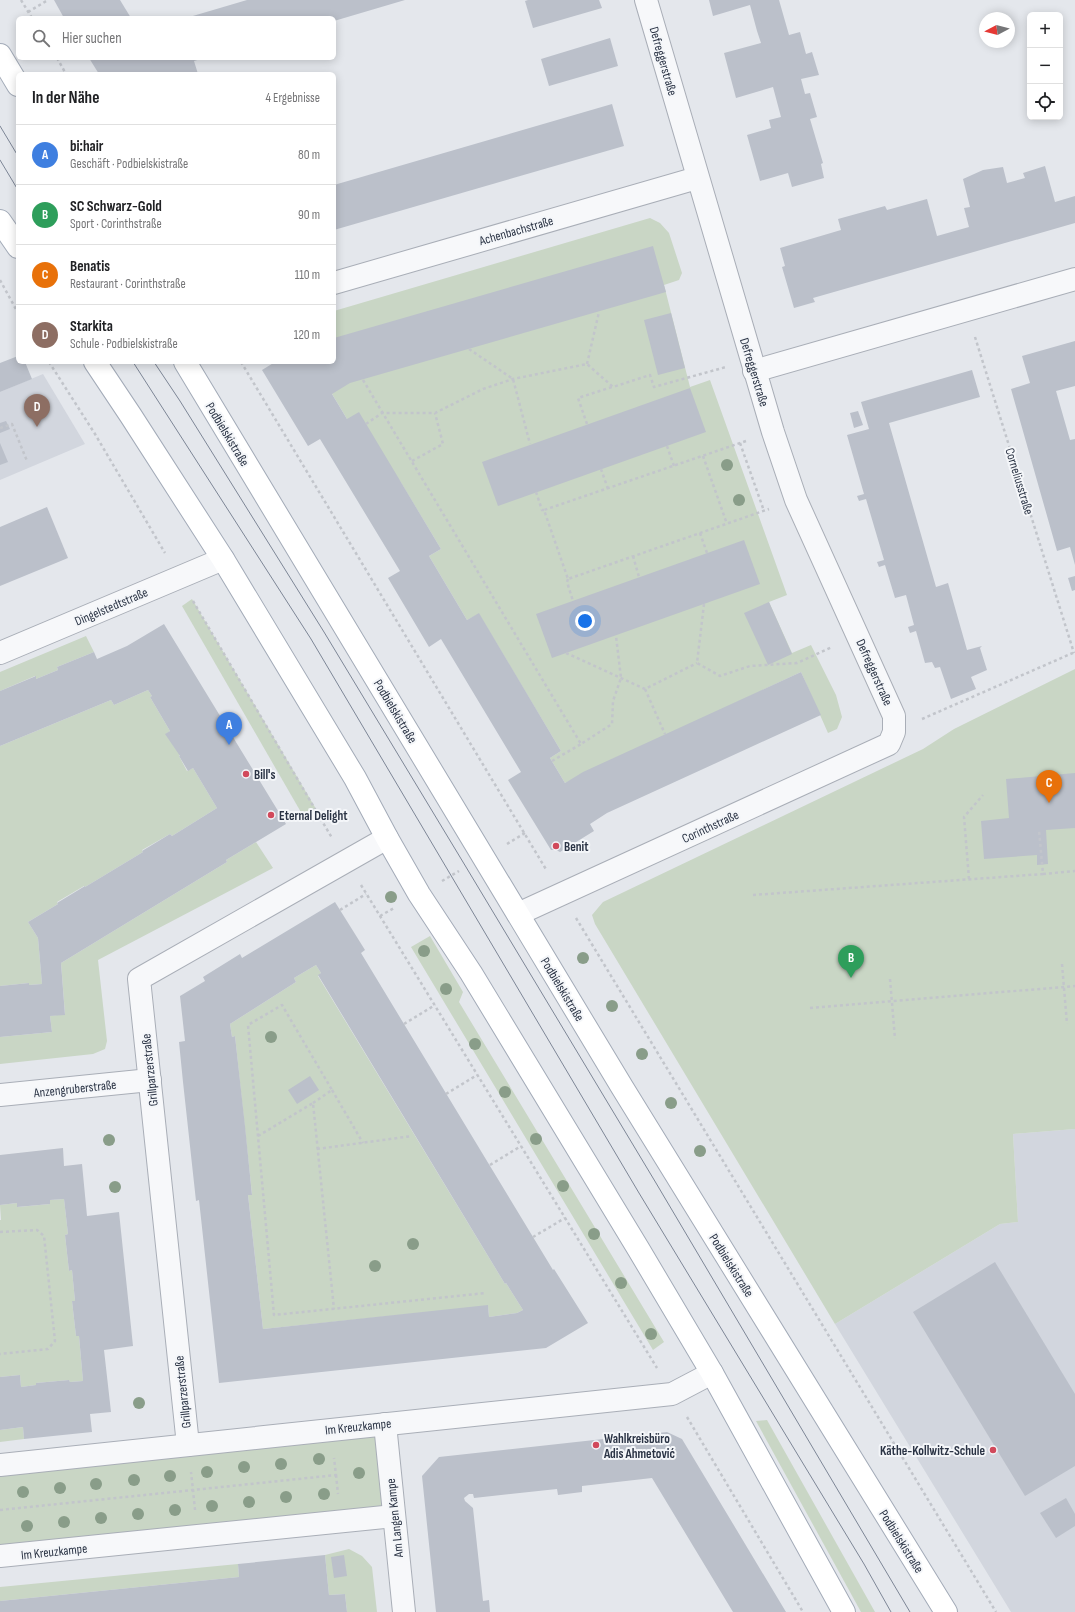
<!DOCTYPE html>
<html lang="de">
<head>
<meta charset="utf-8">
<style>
  body { margin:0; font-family:"Sofia Sans Condensed",sans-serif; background:#f6f6f6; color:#202124 }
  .controls { position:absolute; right:12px; top:12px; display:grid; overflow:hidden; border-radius:6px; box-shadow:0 2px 10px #0003 }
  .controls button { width:36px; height:36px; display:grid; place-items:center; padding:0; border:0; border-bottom:1px solid #e0e0e0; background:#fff; color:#202124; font:20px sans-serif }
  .compass { position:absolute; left:979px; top:12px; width:36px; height:36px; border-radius:50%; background:#fff; box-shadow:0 2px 10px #0003; rotate:263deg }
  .you { position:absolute; left:585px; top:621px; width:14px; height:14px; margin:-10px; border:3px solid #fff; border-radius:50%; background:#1a73e8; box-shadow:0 0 0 6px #1a73e833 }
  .badge { display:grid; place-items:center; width:26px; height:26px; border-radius:50%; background:#db2777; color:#fff; font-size:13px; font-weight:700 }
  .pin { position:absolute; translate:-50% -33px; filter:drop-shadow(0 1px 2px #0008) }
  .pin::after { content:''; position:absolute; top:21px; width:14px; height:12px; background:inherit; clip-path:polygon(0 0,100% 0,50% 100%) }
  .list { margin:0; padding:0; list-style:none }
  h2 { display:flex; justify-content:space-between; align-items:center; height:52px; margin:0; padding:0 16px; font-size:17px }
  h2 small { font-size:13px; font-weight:400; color:#757577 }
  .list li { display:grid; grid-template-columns:26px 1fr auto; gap:12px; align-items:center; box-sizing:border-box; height:60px; padding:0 16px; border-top:1px solid #e0e0e0 }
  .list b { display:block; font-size:15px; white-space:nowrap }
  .list p { margin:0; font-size:13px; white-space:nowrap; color:#757577 }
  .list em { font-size:13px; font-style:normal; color:#757577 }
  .icon { flex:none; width:22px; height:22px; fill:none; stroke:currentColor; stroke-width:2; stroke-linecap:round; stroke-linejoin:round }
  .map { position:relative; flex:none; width:1075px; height:1612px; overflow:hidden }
  .search { position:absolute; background:#fff; box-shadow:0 2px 10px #0003; left:16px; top:16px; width:320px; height:44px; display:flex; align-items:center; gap:10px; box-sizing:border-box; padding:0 14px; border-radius:6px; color:#757577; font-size:15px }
  .panel { position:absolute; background:#fff; box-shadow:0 2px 10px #0003; left:16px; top:72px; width:320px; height:292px; border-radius:6px }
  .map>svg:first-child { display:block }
  .built { fill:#d2d6de }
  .green { fill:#c9d6c5 }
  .building { fill:#bbc0ca; fill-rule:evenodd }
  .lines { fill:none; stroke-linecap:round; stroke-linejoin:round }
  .minor-casing { stroke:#a9aeb7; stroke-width:24 }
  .major-casing { stroke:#a3abb8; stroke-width:24 }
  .path { stroke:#c2c5cb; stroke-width:2.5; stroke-dasharray:3 3; stroke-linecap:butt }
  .minor { stroke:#f7f8fa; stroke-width:22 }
  .major { stroke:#fff; stroke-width:22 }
  .tram { stroke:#7d8696; stroke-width:1 }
  .tree { fill:#899d89 }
  .poi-dot { fill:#d1495b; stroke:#f4f6f9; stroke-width:1.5 }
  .labels { text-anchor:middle; stroke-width:4; stroke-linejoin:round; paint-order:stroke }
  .street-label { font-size:13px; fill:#2b3445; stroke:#f4f6f9 }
  .poi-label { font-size:13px; font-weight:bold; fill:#2b3445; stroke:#f4f6f9; text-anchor:start }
</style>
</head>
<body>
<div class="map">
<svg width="1075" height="1612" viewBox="0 0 1075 1612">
  <rect width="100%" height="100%" fill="#e4e7ec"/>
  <!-- built -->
  <g class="built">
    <path d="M43 374 85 444 0 480V392Z"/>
    <path d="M1075 1129V1612H1011L835 1324 1000 1224 1018 1222 1013 1134Z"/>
  </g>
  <!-- green -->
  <g class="green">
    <path d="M650 218 660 223 669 233 682 273 679 280 664 285 690 387 710 380 787 595 769 602 792 653 811 645 836 695 842 717 837 729 828 733 801 672 565 783 550 758 561 751 479 614 467 620 429 556 441 549 400 481 347 419 313 362H334V311Z"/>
    <path d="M192 599 316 809 302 814 182 606Z"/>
    <path d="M86 636 94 652 57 667 58 670 36 679 35 676 0 691V672Z"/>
    <path d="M1075 669V1129L1013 1134 1018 1222 1000 1224 835 1324 595 924 592 915 603 902 923 749 954 729Z"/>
    <path d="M148 690 152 696 150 697 170 731 166 734 180 755 179 756 187 771 193 768 217 808 172 836 170 834 142 850 143 852 85 887 84 886 57 902 58 904 28 922 38 938 42 984 29 985V983L0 986V746L111 700 114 705Z"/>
    <path d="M256 842 273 868 98 960 107 1041 105 1049 93 1054 0 1064V1037L52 1032 50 1016 65 1014 61 963 227 862 226 860Z"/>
    <path d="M430 936 463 992 459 1002 664 1342 653 1350 411 947Z"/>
    <path d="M316 965 321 973 318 976 505 1284 506 1283 523 1310 517 1313 489 1317 488 1306 263 1329 248 1195 252 1194 235 1036 232 1037 230 1024 296 982 294 978Z"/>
    <path d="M64 1199 68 1234 65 1235 69 1271 72 1270 75 1301H72L76 1336H79L83 1381 70 1382 69 1380 36 1383V1385L21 1387 20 1375 0 1377V1220H1L0 1205 17 1203 18 1207 50 1204V1200Z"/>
    <path d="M767 1420 875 1612H861L756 1421Z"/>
    <path d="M385 1424 394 1516 0 1556V1465Z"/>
    <path d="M23 1427 24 1439 0 1442V1430Z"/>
    <path d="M349 1549 362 1556 372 1567 377 1612H347L345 1594 329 1595 325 1555Z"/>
    <path d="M238 1564 239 1577 0 1601V1587Z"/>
  </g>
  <!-- building -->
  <g class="building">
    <path d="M54 0H120L131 18H64Z"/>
    <path d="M247 0H405L334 21V18H186Z"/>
    <path d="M528 0H599L602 8 533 28 525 1Z"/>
    <path d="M709 0H779L789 35 800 32 806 54 812 52 819 75 801 79 805 94 810 93 817 117 810 119 823 163 821 164 824 178 792 187 788 173 760 181 747 135 771 128 769 120 781 117 773 87 736 98 724 53 761 43 757 31 750 5 713 16Z"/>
    <path d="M610 38 618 66 549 86 541 59Z"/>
    <path d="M89 58H204L194 61 198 74H99Z"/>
    <path d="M612 104 624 146 334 230V185Z"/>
    <path d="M1045 166 1055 202 1075 196V223L813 298 815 302 794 308 782 267 785 266 780 248 841 230 838 219 885 206 887 210 927 199 937 236 969 227 964 208 970 207 963 179 983 170 1003 167 1007 183 1025 178 1023 173Z"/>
    <path d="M653 246 666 292 350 383 332 394 347 419 359 412 441 549 429 556 467 620 479 613 561 751 550 758 565 783 583 772 801 672 821 715 607 813 590 824 594 831 560 852 556 850H551L508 780 521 772 441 639 429 647 388 578 400 571 320 439 308 446 262 370 275 362H334V338Z"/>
    <path d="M671 313 685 368 658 375 644 320Z"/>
    <path d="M1075 341V386L1056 391 1070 440 1075 439V565L1070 547 1057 551 1011 389 1030 383 1022 356Z"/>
    <path d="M18 356V362H25L32 379 0 392V363Z"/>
    <path d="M972 370 980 397 889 423 936 587 948 583 967 650 982 646 980 648 987 670 971 677 976 689 951 699 940 667 935 668 932 662 925 663 916 631 910 633 908 627 914 625 906 595 895 598 885 565 879 567 877 562 884 560 866 499 859 501 857 496 864 494 847 435 869 429 861 402Z"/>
    <path d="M690 388 706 432 498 506 482 462Z"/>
    <path d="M858 411 863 425 854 428 850 413Z"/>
    <path d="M6 421 10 429 0 433V423Z"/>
    <path d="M0 443 8 462 0 465Z"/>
    <path d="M47 507 68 558 0 586V527Z"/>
    <path d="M744 540 760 584 552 658 536 614Z"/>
    <path d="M1075 576V590L1072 591 1068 578Z"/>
    <path d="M769 602 792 654 768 665 744 613Z"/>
    <path d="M164 624 286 824 226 860 227 862 61 963 65 1015 50 1016 52 1032 0 1037V986L29 983V985L42 984 38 938 28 922 58 904 57 903 85 886V887L143 852 142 851 170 834 172 836 217 808 193 768 188 771 179 756H180L165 734 170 731 150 697 152 696 148 690 114 705 111 700 0 746V691L36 676V679L58 670 57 667 94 652 97 659 127 646Z"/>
    <path d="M1075 773V828L1046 830 1048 864 1037 865V855L984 859 981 821 1009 818 1006 779Z"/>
    <path d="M335 902 365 950 361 953 553 1270 554 1269 588 1323 546 1348 219 1383 199 1200 196 1201 183 1082 179 1042 185 1041 180 996 205 981 203 977 240 954 242 958ZM316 965 321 973 318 975 505 1284 506 1283 523 1310 517 1313 489 1317 488 1305 263 1329 248 1195H252L245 1126 235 1036 232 1037 230 1024 296 982 294 978Z"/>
    <path d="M310 1076 319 1090 297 1104 288 1090Z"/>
    <path d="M63 1148 64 1166 82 1164 87 1216 119 1212 133 1346 104 1350 111 1412 90 1414 92 1432 24 1439 23 1427 0 1430V1377L20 1375 21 1387 36 1385V1383L69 1380 70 1382 83 1381 79 1336H76L72 1301H75L72 1270 69 1271 65 1235 68 1234 64 1199 50 1200V1204L17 1207V1203L0 1205V1155Z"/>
    <path d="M995 1262 1075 1394V1466L1025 1496 913 1312Z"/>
    <path d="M667 1432 682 1439 786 1612H733L652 1478 582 1486V1492L558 1495 557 1489 474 1498 473 1494H469L464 1498 465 1501 473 1508 483 1601 489 1600 490 1612H436L422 1476 439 1457Z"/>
    <path d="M1066 1498 1075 1514V1526L1056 1538 1040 1513Z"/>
    <path d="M325 1555 329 1595 345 1594 347 1612H0V1601L239 1577 238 1564Z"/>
    <path d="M344 1555 347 1576 334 1578 331 1557Z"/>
  </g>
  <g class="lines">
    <defs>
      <g id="minor">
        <path d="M334 283 697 178"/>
        <path d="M754 371 1075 279"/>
        <path d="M0 653 223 559"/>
        <path d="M518 914 889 744 894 732V716L796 500 773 432 646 0"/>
        <path d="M0 1095 150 1080"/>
        <path d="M385 1424 404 1612"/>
        <path d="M188 1445 139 979 387 838"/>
        <path d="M0 1465 672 1394 712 1373"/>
        <path d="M0 1556 394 1516"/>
      </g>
      <g id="major">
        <path d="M0 55 18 85"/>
        <path d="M0 221 18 247"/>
        <path d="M95 362 131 416 223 559 355 778 387 838 419 894 471 973 639 1250 712 1373 844 1612"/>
        <path d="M185 362 622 1087 946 1612"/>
      </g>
    </defs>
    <!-- minor casing -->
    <use href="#minor" class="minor-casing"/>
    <!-- major casing -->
    <use href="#major" class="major-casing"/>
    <!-- path -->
    <g class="path">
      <path d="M21 0 32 18"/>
      <path d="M28 12 48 0"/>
      <path d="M57 58 66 74"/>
      <path d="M0 280 18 313"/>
      <path d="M975 337 1074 653"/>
      <path d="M469 349 513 379 530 444"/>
      <path d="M49 362 95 434 165 553"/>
      <path d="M241 362 547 871"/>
      <path d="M587 364 599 312"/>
      <path d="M363 380 581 744 612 724 613 701 621 678 616 636"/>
      <path d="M366 424 382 413H435L483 389 513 379 587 364 613 387 650 375 654 387 726 367"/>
      <path d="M587 424 578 398 612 387"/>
      <path d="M0 428 12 424 27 461"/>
      <path d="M746 441 544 510 568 579 769 509"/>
      <path d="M740 443 764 511"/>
      <path d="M667 446 674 466"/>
      <path d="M703 456 727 524"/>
      <path d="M412 461 443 444 435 413"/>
      <path d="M601 469 608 489"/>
      <path d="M536 492 542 510H544"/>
      <path d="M700 533 707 553"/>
      <path d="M633 556 639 577"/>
      <path d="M568 579 567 582 573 601"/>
      <path d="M193 601 332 838"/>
      <path d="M704 604 697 663 720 676 750 666 797 663 832 647"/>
      <path d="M566 653 645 689 697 663"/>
      <path d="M645 689 665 734"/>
      <path d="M922 719 1075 652"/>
      <path d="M552 761 581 744"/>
      <path d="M507 844 525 833"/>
      <path d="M1043 874 1075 871"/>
      <path d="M969 879 964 817 983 795"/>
      <path d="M442 881 459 871"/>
      <path d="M361 885 657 1368"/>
      <path d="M753 895 1043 874 1039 830"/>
      <path d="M340 910 366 894"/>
      <path d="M380 916 394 908"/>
      <path d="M576 918 996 1612"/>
      <path d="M1062 964 1067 1024"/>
      <path d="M890 979 895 1039"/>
      <path d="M810 1008 1075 986"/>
      <path d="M404 1024 435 1005"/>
      <path d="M332 1090 363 1143"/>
      <path d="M446 1094 477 1075"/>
      <path d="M313 1103 332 1090 282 1005 248 1025 274 1315 486 1293"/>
      <path d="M258 1136 313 1103 334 1309"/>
      <path d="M317 1149 412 1136"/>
      <path d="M490 1165 521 1146"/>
      <path d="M0 1232 37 1230 44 1236 55 1341 48 1349 0 1354"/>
      <path d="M533 1237 565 1218"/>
      <path d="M687 1417 803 1612"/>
      <path d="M336 1475 338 1494"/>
      <path d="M0 1510 193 1490 191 1472"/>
      <path d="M195 1510 193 1490 336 1475 334 1458"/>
    </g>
    <!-- minor -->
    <use href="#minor" class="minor"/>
    <!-- major -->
    <use href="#major" class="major"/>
    <!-- tram -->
    <g class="tram">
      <path d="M0 126 18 156"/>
      <path d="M0 160 18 190"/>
      <path d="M133 362 311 639 639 1193 864 1564 891 1612"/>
      <path d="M154 362 180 401 324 632 466 867 656 1183 910 1612"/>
    </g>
  </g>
  <!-- trees -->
  <g class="tree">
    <circle cx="727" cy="465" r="6"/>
    <circle cx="739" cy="500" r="6"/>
    <circle cx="391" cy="897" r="6"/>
    <circle cx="424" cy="951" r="6"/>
    <circle cx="583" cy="958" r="6"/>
    <circle cx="446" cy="989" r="6"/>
    <circle cx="612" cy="1006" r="6"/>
    <circle cx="271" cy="1037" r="6"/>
    <circle cx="475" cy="1044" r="6"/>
    <circle cx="642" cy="1054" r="6"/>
    <circle cx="505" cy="1092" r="6"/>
    <circle cx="671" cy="1103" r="6"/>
    <circle cx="536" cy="1139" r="6"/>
    <circle cx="109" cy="1140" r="6"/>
    <circle cx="700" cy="1151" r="6"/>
    <circle cx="563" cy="1186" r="6"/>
    <circle cx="115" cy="1187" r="6"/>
    <circle cx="594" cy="1234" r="6"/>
    <circle cx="413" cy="1244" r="6"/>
    <circle cx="375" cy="1266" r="6"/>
    <circle cx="621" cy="1283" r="6"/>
    <circle cx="651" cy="1334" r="6"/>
    <circle cx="139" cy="1403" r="6"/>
    <circle cx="319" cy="1459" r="6"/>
    <circle cx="281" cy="1464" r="6"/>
    <circle cx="244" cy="1467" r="6"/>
    <circle cx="207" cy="1472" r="6"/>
    <circle cx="359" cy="1473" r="6"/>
    <circle cx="170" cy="1476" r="6"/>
    <circle cx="134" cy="1480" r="6"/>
    <circle cx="96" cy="1484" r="6"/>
    <circle cx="60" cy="1488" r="6"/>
    <circle cx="23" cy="1492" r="6"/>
    <circle cx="324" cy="1494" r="6"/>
    <circle cx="286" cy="1497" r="6"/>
    <circle cx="249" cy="1502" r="6"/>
    <circle cx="212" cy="1506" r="6"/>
    <circle cx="175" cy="1510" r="6"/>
    <circle cx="138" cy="1514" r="6"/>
    <circle cx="101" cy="1518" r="6"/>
    <circle cx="64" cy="1522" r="6"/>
    <circle cx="27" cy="1526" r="6"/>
  </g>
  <!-- markers -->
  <g class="poi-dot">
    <circle cx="246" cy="774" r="4"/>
    <circle cx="271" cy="815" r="4"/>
    <circle cx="556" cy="846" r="4"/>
    <circle cx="596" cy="1445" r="4"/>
    <circle cx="993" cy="1450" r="4"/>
  </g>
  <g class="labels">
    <!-- street labels -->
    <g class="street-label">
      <text transform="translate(664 61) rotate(74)" y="5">Defreggerstraße</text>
      <text transform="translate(516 230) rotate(-16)" y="5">Achenbachstraße</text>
      <text transform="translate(755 372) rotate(73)" y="5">Defreggerstraße</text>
      <text transform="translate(228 434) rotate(59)" y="5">Podbielskistraße</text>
      <text transform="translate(1020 481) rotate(73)" y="5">Corneliusstraße</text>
      <text transform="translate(111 606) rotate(-23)" y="5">Dingelstedtstraße</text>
      <text transform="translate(875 672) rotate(66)" y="5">Defreggerstraße</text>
      <text transform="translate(396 711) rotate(59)" y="5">Podbielskistraße</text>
      <text transform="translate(710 826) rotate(-25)" y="5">Corinthstraße</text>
      <text transform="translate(563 989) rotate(59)" y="5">Podbielskistraße</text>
      <text transform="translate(149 1070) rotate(-96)" y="5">Grillparzerstraße</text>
      <text transform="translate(75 1088) rotate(-6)" y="5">Anzengruberstraße</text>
      <text transform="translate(732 1265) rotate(58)" y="5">Podbielskistraße</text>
      <text transform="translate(182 1392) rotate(-96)" y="5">Grillparzerstraße</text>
      <text transform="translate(358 1426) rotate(-6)" y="5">Im Kreuzkampe</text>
      <text transform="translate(394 1518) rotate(-96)" y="5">Am Langen Kampe</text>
      <text transform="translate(902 1541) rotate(58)" y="5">Podbielskistraße</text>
      <text transform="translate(54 1551) rotate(-6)" y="5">Im Kreuzkampe</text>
    </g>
    <!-- poi labels -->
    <g class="poi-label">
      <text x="254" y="779">Bill's</text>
      <text x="279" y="820">Eternal Delight</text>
      <text x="564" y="851">Benit</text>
      <text x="604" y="1443">Wahlkreisbüro<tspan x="604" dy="15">Adis Ahmetović</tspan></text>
      <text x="985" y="1455" text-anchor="end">Käthe-Kollwitz-Schule</text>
    </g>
  </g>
</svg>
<div class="controls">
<button>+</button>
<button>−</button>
<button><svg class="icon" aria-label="locate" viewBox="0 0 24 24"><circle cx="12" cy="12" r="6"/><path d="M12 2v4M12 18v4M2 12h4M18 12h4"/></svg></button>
</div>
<svg class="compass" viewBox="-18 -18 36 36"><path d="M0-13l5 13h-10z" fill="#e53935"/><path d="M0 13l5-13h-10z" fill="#757577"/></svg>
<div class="you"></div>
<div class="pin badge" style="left:229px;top:745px;background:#3f7fe0">A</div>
<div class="pin badge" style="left:851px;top:978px;background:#2e9e5b">B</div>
<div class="pin badge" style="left:1049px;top:803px;background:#e8710a">C</div>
<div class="pin badge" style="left:37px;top:427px;background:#8d6e63">D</div>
<div class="search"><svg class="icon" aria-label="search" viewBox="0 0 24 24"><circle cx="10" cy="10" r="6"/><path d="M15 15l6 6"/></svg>Hier suchen</div>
<section class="panel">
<h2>In der Nähe<small>4 Ergebnisse</small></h2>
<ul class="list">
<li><span class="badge" style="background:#3f7fe0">A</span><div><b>bi:hair</b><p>Geschäft · Podbielskistraße</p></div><em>80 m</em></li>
<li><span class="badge" style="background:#2e9e5b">B</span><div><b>SC Schwarz-Gold</b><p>Sport · Corinthstraße</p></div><em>90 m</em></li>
<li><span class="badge" style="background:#e8710a">C</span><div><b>Benatis</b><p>Restaurant · Corinthstraße</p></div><em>110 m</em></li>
<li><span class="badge" style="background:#8d6e63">D</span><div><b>Starkita</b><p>Schule · Podbielskistraße</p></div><em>120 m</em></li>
</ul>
</section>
</div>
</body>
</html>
